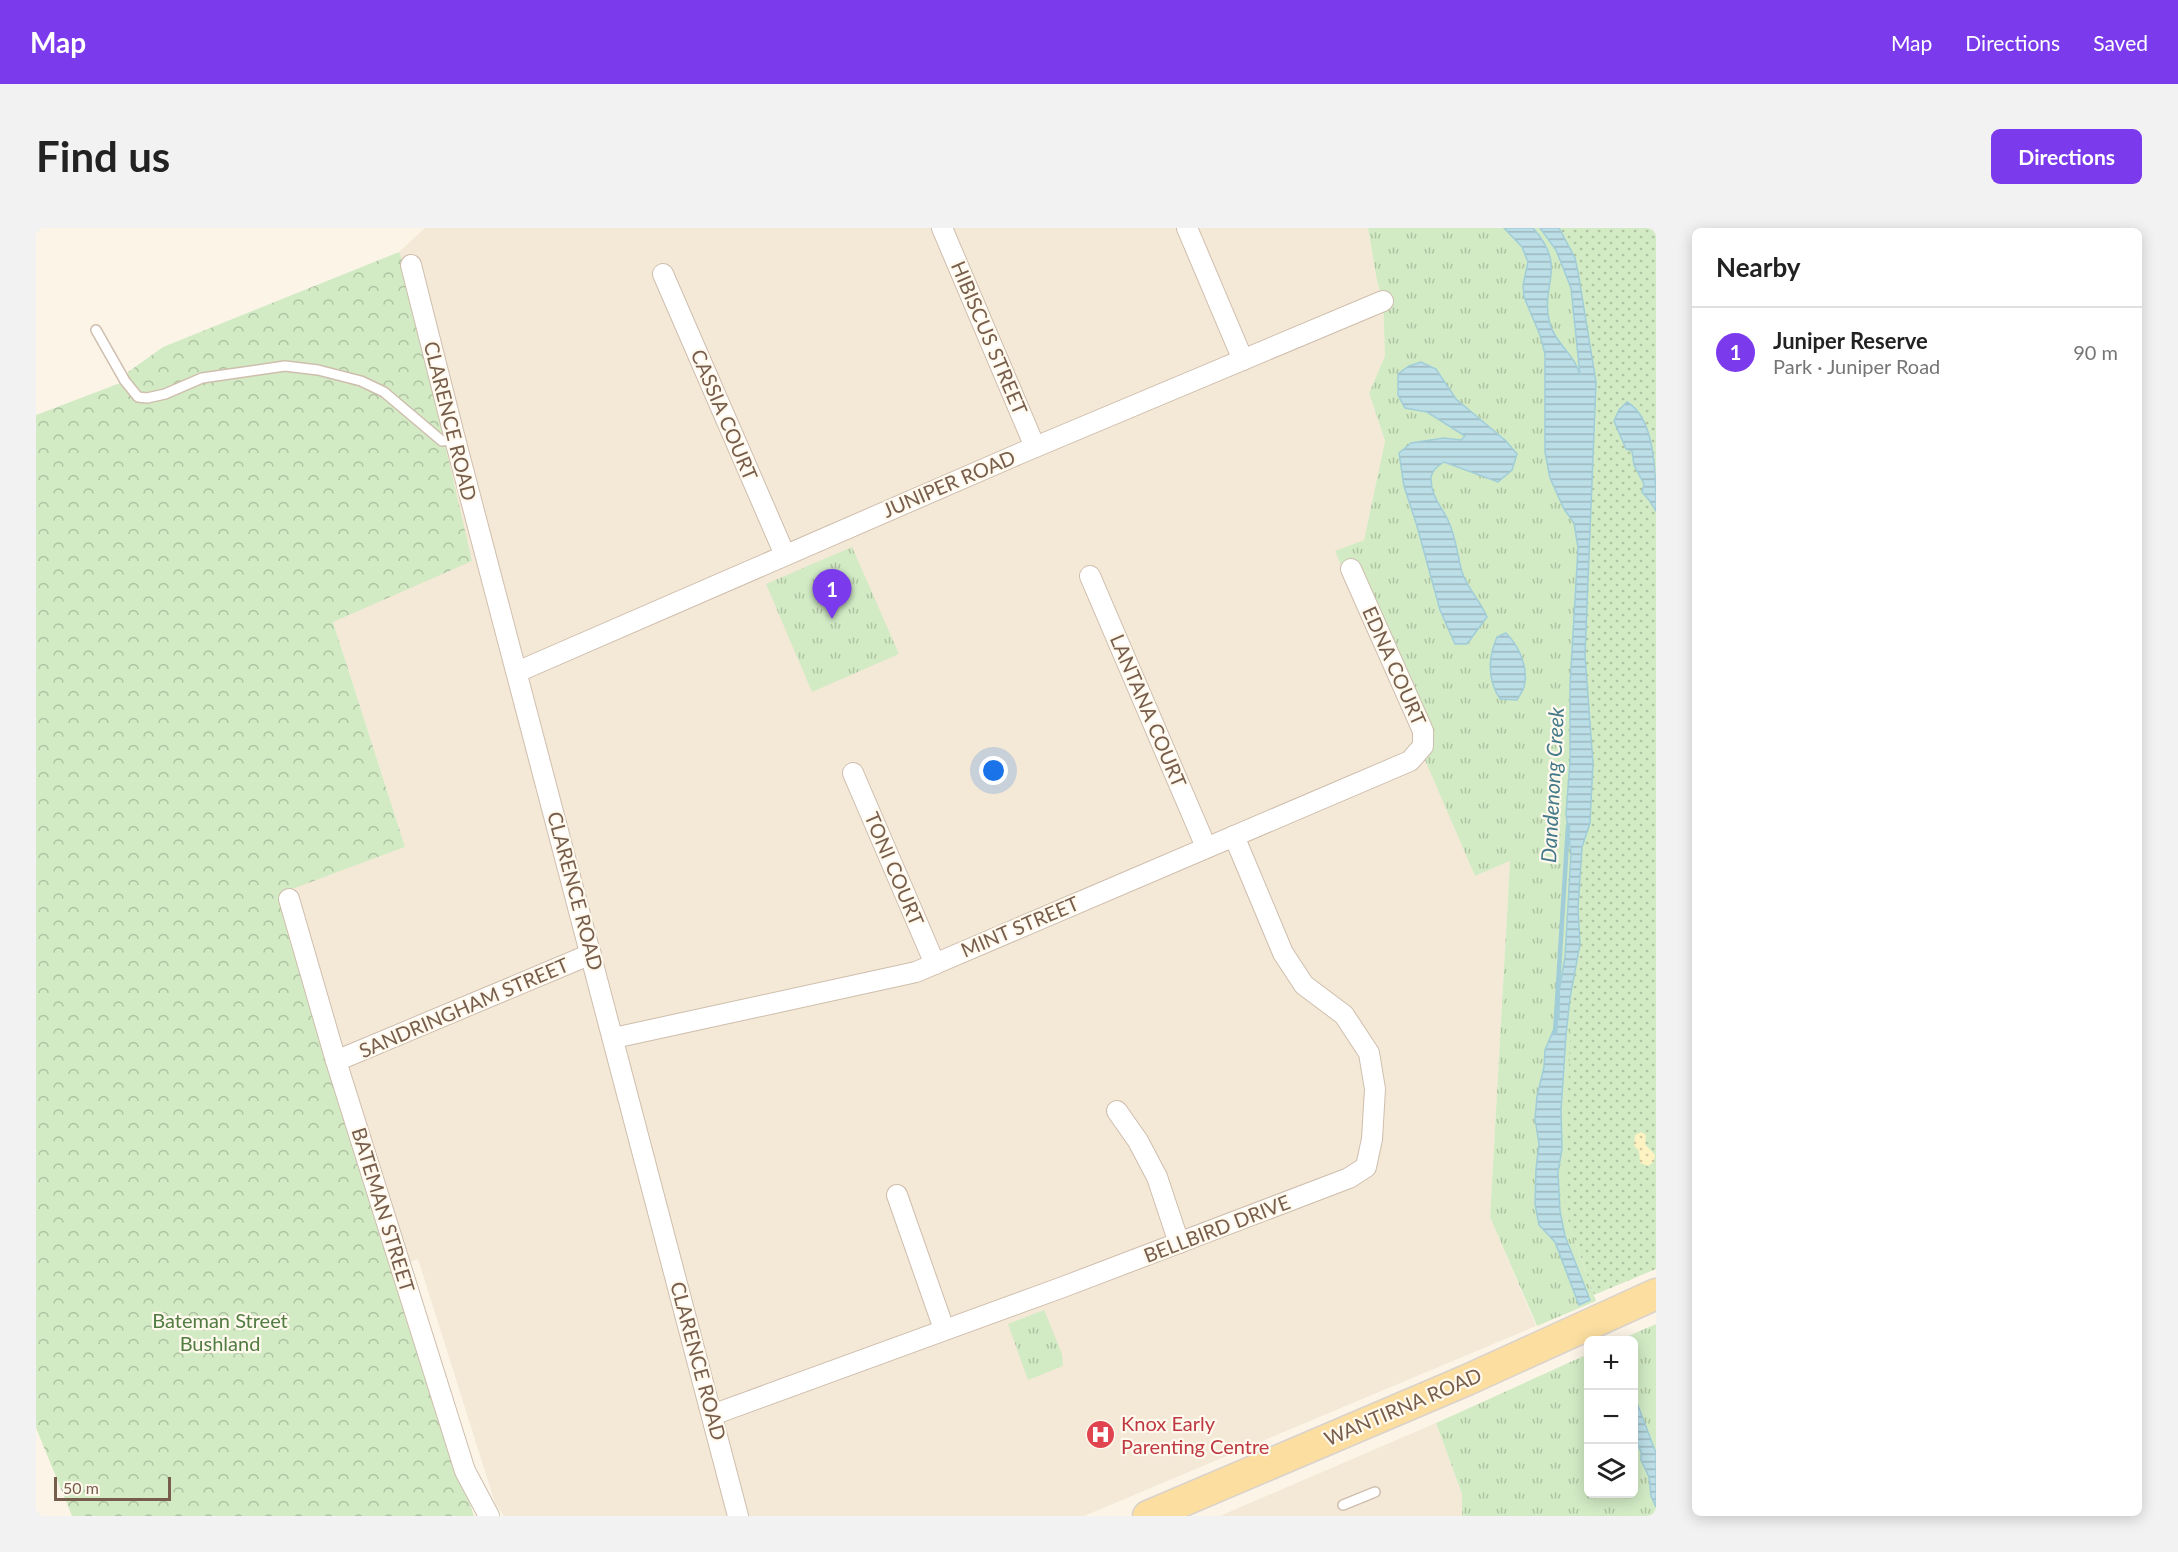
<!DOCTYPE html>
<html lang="en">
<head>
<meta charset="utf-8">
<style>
  body { margin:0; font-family:Lato,sans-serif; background:#f2f2f2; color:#222 }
  .controls { position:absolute; right:18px; bottom:18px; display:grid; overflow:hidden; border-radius:9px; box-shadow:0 3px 15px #0003 }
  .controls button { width:54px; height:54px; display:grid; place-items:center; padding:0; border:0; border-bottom:2px solid #e0e0e0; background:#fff; color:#222; font:30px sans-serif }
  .scale { position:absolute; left:18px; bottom:15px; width:117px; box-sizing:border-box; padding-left:6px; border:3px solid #775d4b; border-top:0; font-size:16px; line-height:21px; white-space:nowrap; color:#775d4b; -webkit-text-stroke:4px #fff9ee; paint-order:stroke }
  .you { position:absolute; left:958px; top:543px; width:21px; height:21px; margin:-15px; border:4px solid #fff; border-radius:50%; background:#1a73e8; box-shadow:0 0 0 9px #1a73e833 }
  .badge { display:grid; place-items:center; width:39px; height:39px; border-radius:50%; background:#7c3aed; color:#fff; font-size:20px; font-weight:700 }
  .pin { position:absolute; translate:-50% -50px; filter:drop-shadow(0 2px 3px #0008) }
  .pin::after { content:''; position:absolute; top:32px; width:21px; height:18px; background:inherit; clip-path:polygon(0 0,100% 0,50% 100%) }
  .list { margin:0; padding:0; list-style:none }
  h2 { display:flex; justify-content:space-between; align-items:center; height:78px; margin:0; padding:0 24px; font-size:26px }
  h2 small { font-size:20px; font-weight:400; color:#767676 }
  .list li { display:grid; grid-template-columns:39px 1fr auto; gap:18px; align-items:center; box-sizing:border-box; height:90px; padding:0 24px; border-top:2px solid #e0e0e0 }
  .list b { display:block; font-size:22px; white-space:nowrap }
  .list p { margin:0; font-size:20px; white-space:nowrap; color:#767676 }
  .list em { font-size:20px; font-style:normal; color:#767676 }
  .icon { flex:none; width:33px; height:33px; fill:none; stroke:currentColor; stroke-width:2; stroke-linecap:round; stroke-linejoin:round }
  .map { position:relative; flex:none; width:1620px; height:1288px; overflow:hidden; border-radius:9px }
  header { display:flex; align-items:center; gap:36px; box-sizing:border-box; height:84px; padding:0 30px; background:#7c3aed; color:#fff }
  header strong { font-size:28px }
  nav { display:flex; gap:33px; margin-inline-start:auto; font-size:21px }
  .intro { display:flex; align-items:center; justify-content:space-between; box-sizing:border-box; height:144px; padding:0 36px }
  h1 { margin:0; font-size:42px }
  .button { padding:15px 27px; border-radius:9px; background:#7c3aed; color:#fff; font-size:21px; font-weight:700 }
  main { display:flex; gap:36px; padding:0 36px }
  aside { flex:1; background:#fff; border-radius:9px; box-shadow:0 3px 15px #0003 }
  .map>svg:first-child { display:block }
  .residential { fill:#f4e8d6 }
  .grass { fill:url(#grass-dots) }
  .forest { fill:url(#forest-crowns) }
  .sand { fill:url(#sand-dots) }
  .park { fill:url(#park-tufts) }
  .water { fill:url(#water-rules); stroke:#a1cdd8; stroke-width:1.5 }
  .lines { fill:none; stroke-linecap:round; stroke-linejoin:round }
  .stream { stroke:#a1cdd8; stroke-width:4.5 }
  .service-casing { stroke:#cfbead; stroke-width:12 }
  .minor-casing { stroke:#cfbead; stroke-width:22 }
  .primary-casing { stroke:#d9d2cd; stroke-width:33 }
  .service { stroke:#fff; stroke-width:9 }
  .minor { stroke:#fff; stroke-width:20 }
  .primary { stroke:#fbdea0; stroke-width:30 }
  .labels { text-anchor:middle; stroke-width:4.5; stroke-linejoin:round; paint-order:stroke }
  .street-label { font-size:20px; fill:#775d4b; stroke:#fff9ee }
  .park-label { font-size:20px; fill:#517c42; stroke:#fff9ee }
  .health-label { font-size:20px; fill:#be3a42; stroke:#fff9ee; text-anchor:start }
  .water-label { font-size:21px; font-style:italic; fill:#447a8a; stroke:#fff9ee }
</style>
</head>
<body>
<header>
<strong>Map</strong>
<nav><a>Map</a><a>Directions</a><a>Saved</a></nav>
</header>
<div class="intro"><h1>Find us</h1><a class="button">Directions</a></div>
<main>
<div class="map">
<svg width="1620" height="1288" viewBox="0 0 1620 1288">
  <defs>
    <pattern id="grass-dots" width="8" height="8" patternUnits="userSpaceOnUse" patternTransform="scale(1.5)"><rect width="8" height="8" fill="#d2ebc5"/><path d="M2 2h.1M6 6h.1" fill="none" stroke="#afc2a2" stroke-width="1.8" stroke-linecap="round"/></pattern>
    <pattern id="forest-crowns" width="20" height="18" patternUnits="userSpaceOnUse" patternTransform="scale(1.5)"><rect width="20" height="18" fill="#d2ebc5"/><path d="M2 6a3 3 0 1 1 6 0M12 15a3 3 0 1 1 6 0" fill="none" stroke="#afc2a2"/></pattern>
    <pattern id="sand-dots" width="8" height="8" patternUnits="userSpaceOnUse" patternTransform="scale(1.5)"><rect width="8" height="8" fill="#fcf2c2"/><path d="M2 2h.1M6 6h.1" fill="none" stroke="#d1c7a0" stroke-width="1.8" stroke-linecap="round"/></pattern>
    <pattern id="park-tufts" width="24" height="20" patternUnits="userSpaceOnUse" patternTransform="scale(1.5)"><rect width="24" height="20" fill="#d2ebc5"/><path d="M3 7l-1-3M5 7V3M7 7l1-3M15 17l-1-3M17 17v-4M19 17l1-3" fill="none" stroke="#afc2a2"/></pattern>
    <pattern id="water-rules" width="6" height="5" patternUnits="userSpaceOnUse" patternTransform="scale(1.5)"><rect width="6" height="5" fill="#bbdee7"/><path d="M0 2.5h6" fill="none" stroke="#9db7bd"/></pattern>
  </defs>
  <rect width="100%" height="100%" fill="#fcf5e7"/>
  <!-- residential -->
  <g class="residential">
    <path d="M389 0H1332L1341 53 1347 73 1349 128 1333 165 1349 213 1328 312 1300 323 1439 648 1474 633 1454 989 1500 1098 1048 1288H468L459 1275 382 1031 356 1040 245 664 369 619 297 394 367 34 363 24Z"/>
    <path d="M1400 1195 1426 1266V1288H1184Z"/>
  </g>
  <!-- grass -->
  <path class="grass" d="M1515 0H1620V1041L1558 1067 1528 981Z"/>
  <!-- forest -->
  <path class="forest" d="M363 24 367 34 436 333 297 394 369 619 245 665 356 1040 438 1288H36L0 1200V187L92 152V144L127 119Z"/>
  <!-- sand -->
  <path class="sand" d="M1605 904 1610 907 1609 916 1619 927 1618 934 1612 938 1604 935 1603 923 1598 917 1599 907Z"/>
  <!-- park -->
  <g class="park">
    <path d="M1332 0H1515L1548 68 1557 166 1528 981 1560 1073 1501 1098 1454 989 1474 633 1439 648 1299 323 1328 312 1349 213 1333 165 1349 128 1347 73 1341 53Z"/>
    <path d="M816 319 863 426 776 464 730 356Z"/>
    <path d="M1008 1082 1026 1126 1027 1138 992 1152 972 1096Z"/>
    <path d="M1620 1096V1288H1426V1266L1400 1195 1552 1126V1266H1598V1112H1583Z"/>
  </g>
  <!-- water -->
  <g class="water">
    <path d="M1468 0H1497C1533 40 1503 57 1514 96 1520 117 1538 125 1544 147L1535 60 1520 22 1504 0H1523L1539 30 1542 44 1560 154 1549 428 1557 535 1554 595 1546 619 1542 680 1544 716 1534 770 1530 807 1525 882 1526 921 1522 944 1524 983 1529 1008 1554 1072 1543 1077 1519 1014 1503 997 1499 976 1500 941 1503 916 1499 891 1501 868 1508 839 1509 822 1523 789V763L1529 729 1535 625 1530 586 1534 533V457L1542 320 1538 295 1528 281 1514 250 1509 224V126L1504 107 1488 69 1487 57 1492 34 1486 19Z"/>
    <path d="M1385 134 1400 141 1420 171 1470 213 1481 226 1476 242 1462 254 1408 234C1402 238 1395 243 1395 251 1395 267 1404 277 1411 290 1420 307 1421 326 1426 344 1431 360 1444 372 1451 389L1431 416H1419L1404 382 1381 298 1368 258 1363 225 1375 215 1408 210 1425 212 1429 208 1391 184 1369 180 1362 167V146L1373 138Z"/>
    <path d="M1591 174C1620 190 1620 250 1620 283L1613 272 1606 264 1608 256 1598 237 1596 223 1590 221 1578 193 1583 182Z"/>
    <path d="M1470 405C1483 418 1493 440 1488 459 1487 463 1483 468 1481 472L1464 471C1451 451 1452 430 1461 409Z"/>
    <path d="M1598 1167 1620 1225V1279L1615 1268 1613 1249 1605 1232V1224L1598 1208Z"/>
  </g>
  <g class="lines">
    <!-- stream -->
    <path class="stream" d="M1519 805 1532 598"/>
    <defs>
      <g id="service">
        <path d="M60 102 89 153 102 169 111 170 129 166 166 150 249 138 282 142 325 153 348 164 406 213 419 211"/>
        <path d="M1307 1277 1339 1264"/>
      </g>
      <g id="minor">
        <path d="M906 0 999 219"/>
        <path d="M1151 0 1207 132"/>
        <path d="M375 37 419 211 702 1288"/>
        <path d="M627 46 749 327"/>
        <path d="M1054 348 1170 619"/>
        <path d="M481 444 985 225 1347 73"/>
        <path d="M817 545 899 736"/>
        <path d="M253 671 300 833 429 1243 453 1288"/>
        <path d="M578 810 880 744 1374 533 1387 518V503L1315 341"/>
        <path d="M300 833 555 726"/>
        <path d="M1081 883 1102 913 1121 949 1143 1015"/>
        <path d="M861 967 908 1101"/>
        <path d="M676 1187 1027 1059 1313 950 1330 939 1336 911 1339 861 1333 825 1308 787 1268 757 1247 725 1198 608"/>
      </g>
      <path id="primary" d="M1112 1288 1431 1152 1620 1066"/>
    </defs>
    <!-- service casing -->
    <use href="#service" class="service-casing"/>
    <!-- minor casing -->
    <use href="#minor" class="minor-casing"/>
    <!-- primary casing -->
    <use href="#primary" class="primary-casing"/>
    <!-- service -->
    <use href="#service" class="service"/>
    <!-- minor -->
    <use href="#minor" class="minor"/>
    <!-- primary -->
    <use href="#primary" class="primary"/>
  </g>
  <!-- icons -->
  <defs>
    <symbol id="hospital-disc" viewBox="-11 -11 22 22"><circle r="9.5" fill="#e0444e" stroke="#fff9ee"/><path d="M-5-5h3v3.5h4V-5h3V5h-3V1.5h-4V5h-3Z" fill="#fff"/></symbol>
  </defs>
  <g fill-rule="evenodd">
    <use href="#hospital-disc" x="1048" y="1190" width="33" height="33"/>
  </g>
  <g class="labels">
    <!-- street labels -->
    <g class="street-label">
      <text transform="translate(953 110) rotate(67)" y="7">HIBISCUS STREET</text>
      <text transform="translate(688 187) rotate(67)" y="7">CASSIA COURT</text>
      <text transform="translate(414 193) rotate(76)" y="7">CLARENCE ROAD</text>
      <text transform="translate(913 256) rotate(-23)" y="7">JUNIPER ROAD</text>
      <text transform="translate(1358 438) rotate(66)" y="7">EDNA COURT</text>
      <text transform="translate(1112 483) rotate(67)" y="7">LANTANA COURT</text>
      <text transform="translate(858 641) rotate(67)" y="7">TONI COURT</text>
      <text transform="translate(539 663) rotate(75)" y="7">CLARENCE ROAD</text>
      <text transform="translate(984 699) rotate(-23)" y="7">MINT STREET</text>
      <text transform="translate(428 780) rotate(-23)" y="7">SANDRINGHAM STREET</text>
      <text transform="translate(347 982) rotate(73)" y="7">BATEMAN STREET</text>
      <text transform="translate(1181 1001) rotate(-21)" y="7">BELLBIRD DRIVE</text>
      <text transform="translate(662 1133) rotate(75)" y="7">CLARENCE ROAD</text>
      <text transform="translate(1367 1179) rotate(-23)" y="7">WANTIRNA ROAD</text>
    </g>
    <!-- park labels -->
    <g class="park-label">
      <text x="184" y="1100">Bateman Street<tspan x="184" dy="23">Bushland</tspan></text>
    </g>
    <!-- health labels -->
    <g class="health-label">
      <text x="1085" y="1203">Knox Early<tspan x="1085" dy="23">Parenting Centre</tspan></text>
    </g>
    <!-- water labels -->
    <g class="water-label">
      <text transform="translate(1517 557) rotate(-87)" y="7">Dandenong Creek</text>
    </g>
  </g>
</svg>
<div class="controls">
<button>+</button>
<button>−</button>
<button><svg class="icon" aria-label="layers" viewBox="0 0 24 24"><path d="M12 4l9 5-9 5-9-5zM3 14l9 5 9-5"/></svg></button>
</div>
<div class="scale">50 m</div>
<div class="you"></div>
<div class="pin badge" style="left:796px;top:391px">1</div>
</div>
<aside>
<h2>Nearby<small></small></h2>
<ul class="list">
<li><span class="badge">1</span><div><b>Juniper Reserve</b><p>Park · Juniper Road</p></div><em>90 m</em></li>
</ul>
</aside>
</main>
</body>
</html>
